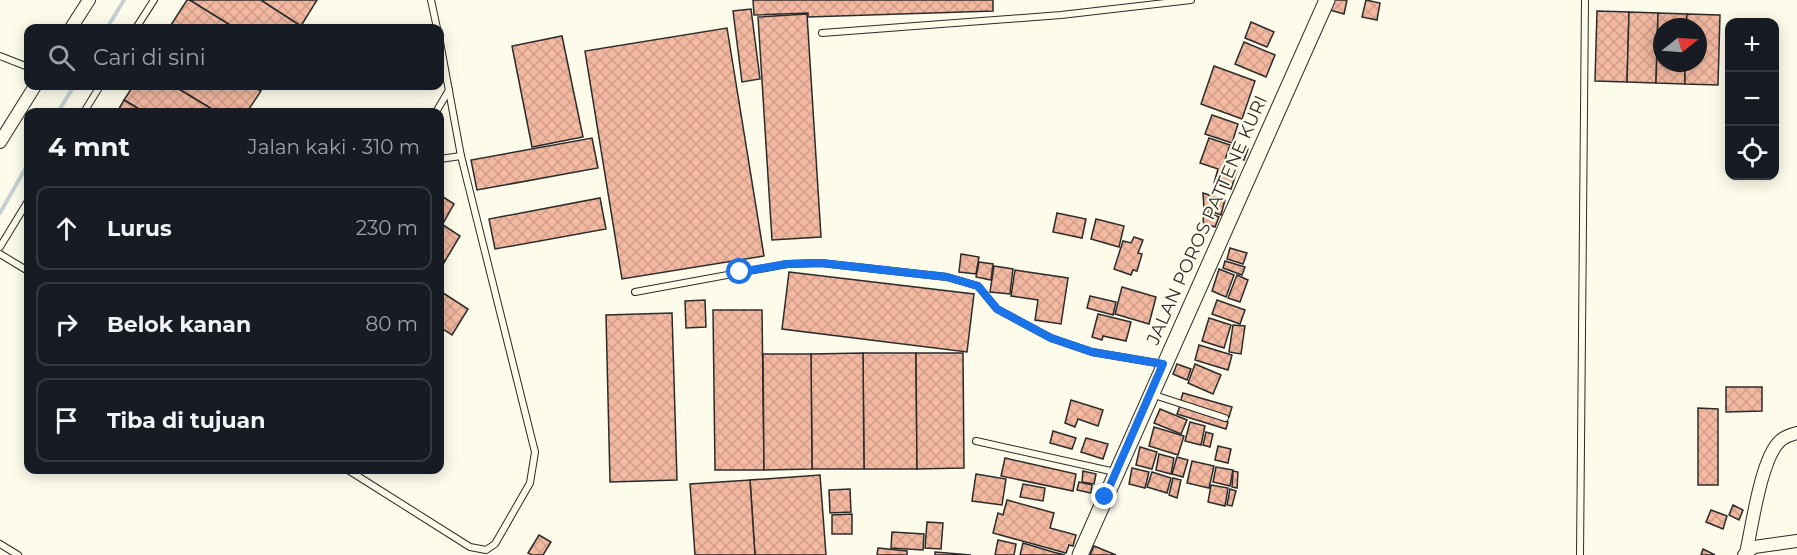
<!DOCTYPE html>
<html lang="id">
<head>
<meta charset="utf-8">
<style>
  body { margin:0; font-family:Montserrat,sans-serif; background:#242831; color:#f1f3f6 }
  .controls { position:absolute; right:18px; top:18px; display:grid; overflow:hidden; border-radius:12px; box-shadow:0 3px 15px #0003 }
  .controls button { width:54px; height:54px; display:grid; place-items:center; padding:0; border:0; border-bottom:2px solid #363941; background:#171b24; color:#f1f3f6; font:30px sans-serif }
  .compass { position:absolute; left:1653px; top:18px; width:54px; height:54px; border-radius:50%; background:#171b24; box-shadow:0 3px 15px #0003; rotate:73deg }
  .stop { position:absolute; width:18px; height:18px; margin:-14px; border:4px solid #1a73e8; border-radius:50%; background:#fff }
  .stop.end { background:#1a73e8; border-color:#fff; box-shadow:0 2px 6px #0008 }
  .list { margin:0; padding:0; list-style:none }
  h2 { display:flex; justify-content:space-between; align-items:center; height:78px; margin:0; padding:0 24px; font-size:26px }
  h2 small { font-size:20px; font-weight:400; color:#9ea1a6 }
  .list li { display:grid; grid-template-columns:39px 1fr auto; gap:18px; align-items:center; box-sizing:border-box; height:84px; margin:0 12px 12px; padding:0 12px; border:2px solid #363941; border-radius:12px }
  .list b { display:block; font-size:22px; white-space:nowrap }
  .list em { font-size:20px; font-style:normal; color:#9ea1a6 }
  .icon { flex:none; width:33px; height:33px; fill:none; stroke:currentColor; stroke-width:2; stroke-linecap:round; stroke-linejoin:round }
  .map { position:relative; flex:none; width:1797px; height:555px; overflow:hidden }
  .search { position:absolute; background:#171b24; box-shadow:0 3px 15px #0003; left:24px; top:24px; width:420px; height:66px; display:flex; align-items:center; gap:15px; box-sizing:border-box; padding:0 21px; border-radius:12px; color:#9ea1a6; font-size:22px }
  .panel { position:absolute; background:#171b24; box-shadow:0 3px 15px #0003; left:24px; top:108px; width:420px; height:366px; border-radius:12px }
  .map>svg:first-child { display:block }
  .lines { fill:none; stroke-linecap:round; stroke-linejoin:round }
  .stream { stroke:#c7d0d0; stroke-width:4 }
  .building { fill:url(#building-cross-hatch); stroke:#2b2b2b; stroke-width:1.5 }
  .service-casing { stroke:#2b2b2b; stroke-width:8 }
  .minor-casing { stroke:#2b2b2b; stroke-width:14 }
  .tertiary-casing { stroke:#2b2b2b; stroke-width:17 }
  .service { stroke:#fdfbea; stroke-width:6 }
  .minor { stroke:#fdfbea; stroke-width:12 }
  .tertiary { stroke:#fdfbea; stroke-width:15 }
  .route { stroke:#1a73e8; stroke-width:8 }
  .labels { text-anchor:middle; stroke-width:4.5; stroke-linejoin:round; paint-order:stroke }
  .street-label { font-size:18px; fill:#2b2b2b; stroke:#fdfbea }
</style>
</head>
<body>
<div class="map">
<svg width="1797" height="555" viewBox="0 0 1797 555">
  <defs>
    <pattern id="building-cross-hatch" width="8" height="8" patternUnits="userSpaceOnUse" patternTransform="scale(1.5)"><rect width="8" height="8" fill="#f2b8a0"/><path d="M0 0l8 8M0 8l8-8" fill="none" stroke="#d09e8a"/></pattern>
  </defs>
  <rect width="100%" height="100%" fill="#fdfbea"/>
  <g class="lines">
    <!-- stream -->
    <g class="stream">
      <path d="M107 28 124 0"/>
      <path d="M58 112 74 86"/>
      <path d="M0 213 28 164"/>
    </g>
  </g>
  <!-- building -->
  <g class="building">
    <path d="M187 0H190L235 28H169Z"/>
    <path d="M190 0H261L301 26 299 28H235Z"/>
    <path d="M261 0H317L301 26Z"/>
    <path d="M753 0H993V11L808 17V13L754 15Z"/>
    <path d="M1332 0H1347L1344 14 1330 10Z"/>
    <path d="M1366 0 1380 3 1377 20 1362 17Z"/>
    <path d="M751 9 760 79 742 82 733 11Z"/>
    <path d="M1597 11 1629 12 1627 82 1595 81Z"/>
    <path d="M1629 12 1658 13 1656 83 1627 82Z"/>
    <path d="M1658 13 1687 14 1686 27H1662V63H1685V84L1656 83Z"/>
    <path d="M807 14 821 237 772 240 758 17Z"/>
    <path d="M1687 14 1720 15 1718 85 1685 84V63H1698V27H1686Z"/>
    <path d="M1251 22 1274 32 1267 47 1245 38Z"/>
    <path d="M727 28 764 256 622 279 585 51Z"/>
    <path d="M562 36 583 137 532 147 512 46Z"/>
    <path d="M1244 42 1275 55 1266 77 1235 64Z"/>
    <path d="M1214 66 1255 81 1242 119 1201 104Z"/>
    <path d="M133 86H174L217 112H144L124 100Z"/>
    <path d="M174 86H252L261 91 247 112H217Z"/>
    <path d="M124 100 144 112H117Z"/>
    <path d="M1212 115 1238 124 1232 143 1205 134Z"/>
    <path d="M592 138 598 168 477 190 471 160Z"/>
    <path d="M1209 138 1230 145 1224 163 1238 168 1231 189 1214 183 1218 169 1200 163Z"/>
    <path d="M1234 144 1248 149 1244 160 1230 155Z"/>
    <path d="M1203 193 1225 200 1221 215 1204 209Z"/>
    <path d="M440 195 454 204 442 225 440 223Z"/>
    <path d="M600 198 606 229 495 249 489 219Z"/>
    <path d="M1204 211 1219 217 1215 227 1203 223Z"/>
    <path d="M1057 213 1086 219 1082 238 1053 232Z"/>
    <path d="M1096 219 1124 226 1119 247 1091 239Z"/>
    <path d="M440 223 460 236 445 261 440 257Z"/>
    <path d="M1134 237 1143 240 1138 253 1142 254 1137 271 1133 270 1131 275 1114 269 1123 241 1131 243Z"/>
    <path d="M1230 248 1247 253 1243 264 1227 259Z"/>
    <path d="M961 254 979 257 976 274 959 272Z"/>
    <path d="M440 257 445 261 440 270Z"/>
    <path d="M1225 261 1245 267 1242 275 1223 268Z"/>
    <path d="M979 262 993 264 991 280 976 277Z"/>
    <path d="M994 266 1013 269 1010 294 990 292Z"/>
    <path d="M1219 269 1234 275 1226 297 1212 291Z"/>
    <path d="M1015 270 1068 278 1061 324 1035 320 1038 300 1011 296Z"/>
    <path d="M789 272 974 294 967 352 782 329Z"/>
    <path d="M1237 275 1248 280 1240 302 1228 298Z"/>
    <path d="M1122 287 1156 297 1149 324 1115 314Z"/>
    <path d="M440 291 468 309 452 335 440 327Z"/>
    <path d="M1090 296 1116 302 1113 315 1087 308Z"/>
    <path d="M705 300 706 327 686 328 685 301Z"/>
    <path d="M1217 300 1245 310 1240 324 1212 314Z"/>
    <path d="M713 310H762L764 470H715Z"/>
    <path d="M672 313 677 480 610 482 606 315Z"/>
    <path d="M1098 314 1131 322 1126 341 1103 336 1102 340 1092 337Z"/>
    <path d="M1209 318 1231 325 1224 348 1202 341Z"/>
    <path d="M1233 325 1245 326 1241 354 1229 352Z"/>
    <path d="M1199 345 1232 355 1228 370 1195 360Z"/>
    <path d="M863 353H916L917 469H864Z"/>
    <path d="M863 353 864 469H812L811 354Z"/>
    <path d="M916 353H963L964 468 917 469Z"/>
    <path d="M763 354H811L812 469 764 470Z"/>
    <path d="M1177 364 1191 369 1187 380 1173 374Z"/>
    <path d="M1195 364 1221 375 1213 394 1188 383Z"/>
    <path d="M1726 387H1762V411L1726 412Z"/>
    <path d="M1183 393 1232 407 1229 417 1180 403Z"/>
    <path d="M1071 400 1103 410 1098 426 1078 419 1075 427 1065 423Z"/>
    <path d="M1180 406 1228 422 1226 429 1177 414Z"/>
    <path d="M1698 408 1718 409V485H1698Z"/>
    <path d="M1160 409 1187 420 1181 434 1154 423Z"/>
    <path d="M1190 422 1205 426 1201 445 1185 441Z"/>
    <path d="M1154 427 1184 436 1178 455 1149 446Z"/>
    <path d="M1053 431 1076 438 1072 449 1050 443Z"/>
    <path d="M1206 432 1213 434 1210 447 1203 445Z"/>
    <path d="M1086 438 1108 444 1103 459 1081 452Z"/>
    <path d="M1218 446 1231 449 1228 463 1215 460Z"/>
    <path d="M1140 447 1157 452 1152 469 1136 465Z"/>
    <path d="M1159 454 1174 458 1171 474 1156 470Z"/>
    <path d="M1177 457 1188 460 1183 477 1172 474Z"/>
    <path d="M1005 458 1076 474 1073 491 1001 476Z"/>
    <path d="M1192 461 1214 466 1209 488 1187 483Z"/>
    <path d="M1216 467 1233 470 1230 486 1213 482Z"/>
    <path d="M1132 468 1149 472 1145 488 1129 484Z"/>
    <path d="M1083 471 1096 474 1094 484 1082 482Z"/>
    <path d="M1233 471 1238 472 1237 488 1232 487Z"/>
    <path d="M1152 472 1171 478 1167 493 1147 487Z"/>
    <path d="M976 474 1006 479 1002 505 972 501Z"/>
    <path d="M820 475 826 555H755L750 480Z"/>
    <path d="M1173 478 1181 480 1177 498 1169 495Z"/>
    <path d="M750 480 755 555H695L690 484Z"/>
    <path d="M1079 482 1092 485 1091 493 1077 490Z"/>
    <path d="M1023 484 1045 488 1043 501 1020 497Z"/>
    <path d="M1211 485 1228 488 1225 506 1208 502Z"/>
    <path d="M850 489 851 512 830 513 829 490Z"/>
    <path d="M1230 489 1236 491 1232 506 1227 505Z"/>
    <path d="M1007 500 1054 513 1050 528 1076 535 1073 546 1069 545 1066 553 993 533 998 513 1003 515Z"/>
    <path d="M1733 505 1743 510 1739 520 1729 515Z"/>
    <path d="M1711 510 1727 516 1723 529 1706 522Z"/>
    <path d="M852 514V534H832V515Z"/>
    <path d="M927 522 943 523 941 549 925 548Z"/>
    <path d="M892 532 924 534 923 550 891 548Z"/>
    <path d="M539 535 551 542 543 555H532L528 553Z"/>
    <path d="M998 540 1016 544 1014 555H995Z"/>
    <path d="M1023 543 1053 552 1065 555H1020Z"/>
    <path d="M1094 546 1116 555H1090Z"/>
    <path d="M878 548 907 551V555H877Z"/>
    <path d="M1703 549 1715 555H1701Z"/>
    <path d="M935 552 971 555H935Z"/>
  </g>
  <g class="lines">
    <defs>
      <g id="service">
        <path d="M431 0 437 28"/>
        <path d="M136 28 154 0"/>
        <path d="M822 33 1061 15 1191 0"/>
        <path d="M0 56 28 67"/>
        <path d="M84 112 100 86"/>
        <path d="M436 112 449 90"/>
        <path d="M440 159 461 156"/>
        <path d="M0 247 28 201"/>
        <path d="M0 254 28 271"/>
        <path d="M635 292 787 264 821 263 947 277 978 286 997 309 1051 338 1092 352 1163 364"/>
        <path d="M1151 394 1225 418"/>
        <path d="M976 441 1115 472"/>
        <path d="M348 470 470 547 486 550 495 544 530 483 535 452 461 156 440 42"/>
        <path d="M0 544 18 555"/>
        <path d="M1580 555 1585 0"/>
      </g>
      <g id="minor">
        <path d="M71 28 89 0"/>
        <path d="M0 142 35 86"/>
        <path d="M1746 553C1752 527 1761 458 1780 441 1785 436 1791 435 1797 433"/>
        <path d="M1744 555 1754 547 1797 541"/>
      </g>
      <path id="tertiary" d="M1080 555 1327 0"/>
    </defs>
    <!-- service casing -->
    <use href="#service" class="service-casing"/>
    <!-- minor casing -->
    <use href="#minor" class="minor-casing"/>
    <!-- tertiary casing -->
    <use href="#tertiary" class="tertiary-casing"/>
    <!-- service -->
    <use href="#service" class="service"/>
    <!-- minor -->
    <use href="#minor" class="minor"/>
    <!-- tertiary -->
    <use href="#tertiary" class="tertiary"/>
  </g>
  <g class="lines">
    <!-- route -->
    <path class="route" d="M740 272 787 264 821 263 947 277 978 286 997 309 1051 338 1092 352 1163 364 1105 497"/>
  </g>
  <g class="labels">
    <!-- street labels -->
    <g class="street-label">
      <text transform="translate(1207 220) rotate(-66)" y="6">JALAN POROS PATTENE KURI</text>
    </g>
  </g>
</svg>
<div class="controls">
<button>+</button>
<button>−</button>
<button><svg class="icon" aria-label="locate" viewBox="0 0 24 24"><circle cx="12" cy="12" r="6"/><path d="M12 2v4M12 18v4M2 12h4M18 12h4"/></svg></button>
</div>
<svg class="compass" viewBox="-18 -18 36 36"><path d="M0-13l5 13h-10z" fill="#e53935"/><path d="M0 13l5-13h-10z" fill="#9ea1a6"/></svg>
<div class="stop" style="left:740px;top:272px"></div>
<div class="stop end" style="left:1105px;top:497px"></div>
<div class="search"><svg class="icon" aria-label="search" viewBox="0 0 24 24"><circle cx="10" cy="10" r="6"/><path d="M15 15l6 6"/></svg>Cari di sini</div>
<section class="panel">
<h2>4 mnt<small>Jalan kaki · 310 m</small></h2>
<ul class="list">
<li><svg class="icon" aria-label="ahead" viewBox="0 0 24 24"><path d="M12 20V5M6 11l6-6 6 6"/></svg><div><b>Lurus</b></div><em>230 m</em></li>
<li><svg class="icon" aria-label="right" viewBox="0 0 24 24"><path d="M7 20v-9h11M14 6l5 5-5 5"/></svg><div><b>Belok kanan</b></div><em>80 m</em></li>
<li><svg class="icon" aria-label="arrive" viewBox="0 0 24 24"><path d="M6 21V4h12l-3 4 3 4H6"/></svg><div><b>Tiba di tujuan</b></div></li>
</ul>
</section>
</div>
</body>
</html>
